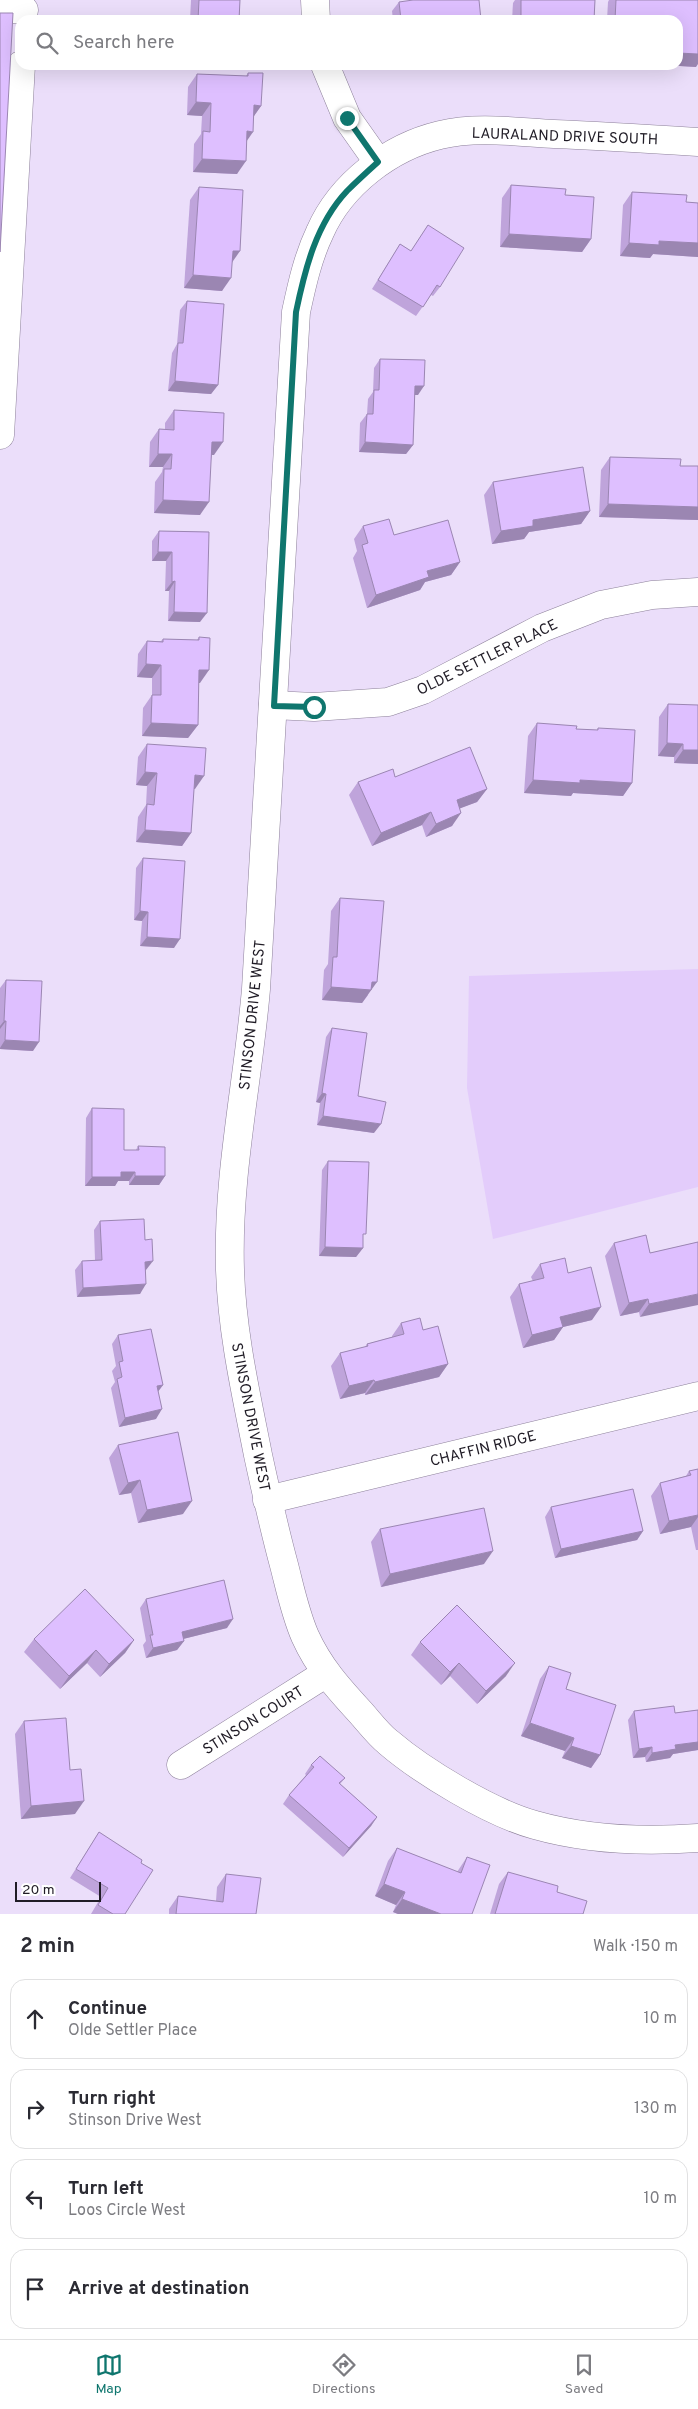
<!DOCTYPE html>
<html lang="en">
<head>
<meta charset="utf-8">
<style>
  body { margin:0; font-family:Overpass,sans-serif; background:#f2f2f3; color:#2b2b33 }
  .scale { position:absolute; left:15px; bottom:12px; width:86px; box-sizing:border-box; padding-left:5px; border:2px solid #201c26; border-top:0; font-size:14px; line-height:18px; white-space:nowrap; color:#201c26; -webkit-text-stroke:4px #fff; paint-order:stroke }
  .stop { position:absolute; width:15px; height:15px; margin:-11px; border:4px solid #0f766e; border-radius:50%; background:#fff }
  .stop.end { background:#0f766e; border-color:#fff; box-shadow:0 1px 5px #0008 }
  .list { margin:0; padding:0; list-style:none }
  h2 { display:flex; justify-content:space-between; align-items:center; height:65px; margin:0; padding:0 20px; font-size:21px }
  h2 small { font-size:16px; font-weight:400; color:#7c7c81 }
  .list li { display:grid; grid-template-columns:32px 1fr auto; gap:15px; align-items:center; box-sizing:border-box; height:80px; margin:0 10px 10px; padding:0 10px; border:1px solid #e1e1e2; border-radius:15px }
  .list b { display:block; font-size:19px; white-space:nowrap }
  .list p { margin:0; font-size:16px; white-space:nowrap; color:#7c7c81 }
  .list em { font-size:16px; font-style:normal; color:#7c7c81 }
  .icon { flex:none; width:28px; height:28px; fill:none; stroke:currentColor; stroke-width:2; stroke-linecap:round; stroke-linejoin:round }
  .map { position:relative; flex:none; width:698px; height:1914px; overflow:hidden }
  .search { position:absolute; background:#fff; box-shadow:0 5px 20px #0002; left:15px; right:15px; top:15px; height:55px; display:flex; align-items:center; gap:12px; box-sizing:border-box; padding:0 18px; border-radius:15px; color:#7c7c81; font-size:19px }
  .sheet { height:425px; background:#fff }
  nav { display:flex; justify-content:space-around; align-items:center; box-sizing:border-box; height:70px; border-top:1px solid #e1e1e2; background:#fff; font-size:14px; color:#7c7c81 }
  nav a { display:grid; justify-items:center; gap:2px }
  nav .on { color:#0f766e }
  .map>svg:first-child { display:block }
  .green { fill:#e3ccfb }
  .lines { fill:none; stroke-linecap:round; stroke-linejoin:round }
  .minor-casing { stroke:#8d819a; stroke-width:29 }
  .minor { stroke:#fff; stroke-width:28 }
  .wall { fill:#bfa4db }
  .shaded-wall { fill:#9b86b2 }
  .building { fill:#debfff; stroke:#9b86b2 }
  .route { stroke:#0f766e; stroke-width:6 }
  .labels { text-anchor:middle; stroke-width:4.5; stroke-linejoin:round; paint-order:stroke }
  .street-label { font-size:15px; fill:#201c26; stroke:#fff }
</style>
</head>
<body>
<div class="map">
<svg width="698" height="1914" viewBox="0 0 698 1914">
  <rect width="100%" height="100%" fill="#ebdefa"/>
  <!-- green -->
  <path class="green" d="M698 969V1187L493 1239 467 1088 469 976Z"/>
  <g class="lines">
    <defs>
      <g id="minor">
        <path d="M315 0 316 20"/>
        <path d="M0 8 24 10"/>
        <path d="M325 65 347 118 378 162"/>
        <path d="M698 142C650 139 602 136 554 134 517 132 476 126 440 135 390 147 341 184 320 232 308 257 302 284 296 312L256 989C248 1083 227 1175 230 1270 232 1333 246 1394 258 1455 266 1492 274 1528 284 1565 290 1588 295 1613 305 1636 319 1667 338 1688 361 1713 369 1722 378 1734 388 1742 423 1772 491 1813 535 1825 588 1840 644 1842 698 1838"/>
        <path d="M0 435 21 65"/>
        <path d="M273 705 314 707 388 702 423 690 542 628 601 605 652 595 698 592"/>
        <path d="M267 1500 698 1396"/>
        <path d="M181 1765 325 1674"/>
      </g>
    </defs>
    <!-- minor casing -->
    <use href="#minor" class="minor-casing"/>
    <!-- minor -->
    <use href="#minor" class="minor"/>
  </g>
  <!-- wall -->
  <g class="wall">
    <path d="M191 0H240L239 20H190Z"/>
    <path d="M515 0H595L594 20H512L513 3Z"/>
    <path d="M609 0H698L696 67 664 65H678V20H607L608 2Z"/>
    <path d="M399 2 481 20H393L392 11Z"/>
    <path d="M248 73 261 106 253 117 237 174 193 172 194 144 201 134 202 116 187 115 188 87 197 74 246 76Z"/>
    <path d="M511 185 565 195 591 239 582 252 500 247 502 198Z"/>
    <path d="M199 187 232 261 222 291 184 288 190 200Z"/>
    <path d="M632 192 686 202 698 203V257L653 254 650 258 620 256 623 205Z"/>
    <path d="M428 225 440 287 433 296 431 295 416 316 372 289 400 244 411 251Z"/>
    <path d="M187 301 218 385 211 394 168 391 172 353 177 344 180 310Z"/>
    <path d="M380 359 418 395H415L413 445 406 454 359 452 360 423 367 414 368 399 373 392 374 368Z"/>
    <path d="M174 410 214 455H212L200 515 154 513 155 482 162 472 163 467H149L150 442 159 429H165V423Z"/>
    <path d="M610 457 680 466H698V520L599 517 601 470Z"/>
    <path d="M493 482 590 511 581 524 529 532 524 539 492 544 484 495Z"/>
    <path d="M363 526 394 535 460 562 451 575 425 582 420 590 367 608 353 558 357 551 354 539Z"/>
    <path d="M159 531 209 532 200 622 168 621 169 591H165L166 561H152V541Z"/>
    <path d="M199 637 200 683H199L198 725 188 738 142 736 143 708 152 695V678L137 677 138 654 147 641H161L163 639 197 640Z"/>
    <path d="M668 704 698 764 674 763V757L658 756 659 717Z"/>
    <path d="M537 723 576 729 597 730 598 728 632 783 623 796 573 793 571 796 524 793 528 736Z"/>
    <path d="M147 744 195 789H194L191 833 182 846 136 842 138 817 146 805 147 786 136 785 138 757Z"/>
    <path d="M395 777 487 789 477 802 460 808 452 826 426 837 422 825 372 846 349 795 358 782Z"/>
    <path d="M143 858 174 948 140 946 142 921 134 920 136 868Z"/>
    <path d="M340 898 368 995 362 1003 322 1000 324 970 328 964 331 911Z"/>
    <path d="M6 980 33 1051 0 1049V988Z"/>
    <path d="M332 1028 358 1096 374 1133 317 1125 320 1103 316 1102 326 1037Z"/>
    <path d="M92 1108 124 1150H136L138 1146 165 1176 159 1185H129V1181H118L115 1186H85L86 1118Z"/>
    <path d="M328 1161 363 1239V1248L356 1257 319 1256 322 1170Z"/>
    <path d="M100 1221 146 1270 145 1271 140 1294 77 1297 75 1270 82 1261 95 1260 94 1230Z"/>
    <path d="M698 1242 640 1317 639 1312 620 1316 605 1256 614 1243 650 1253Z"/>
    <path d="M540 1264 568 1273 592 1320 563 1327 554 1340 523 1348 510 1297 519 1284 533 1281 531 1277Z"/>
    <path d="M401 1323 423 1330 448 1364 439 1377 365 1395V1393L340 1399 331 1366 340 1353 365 1347 367 1344 392 1337V1336Z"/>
    <path d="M118 1335 163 1385 158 1392 156 1419 119 1427 111 1388 115 1382 112 1371 116 1366 112 1344Z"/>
    <path d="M118 1445 183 1514 138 1523 131 1493 119 1495 109 1458Z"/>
    <path d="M698 1469V1550H696L691 1527 660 1534 651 1496 660 1483 686 1476 689 1471Z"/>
    <path d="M551 1507 643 1531 637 1540 555 1558 545 1517Z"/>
    <path d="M380 1529 484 1564 381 1587 371 1542Z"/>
    <path d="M146 1599 227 1628 183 1639 184 1641 177 1650 146 1658 143 1645 146 1641 140 1608Z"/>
    <path d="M34 1639 134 1640 125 1653 100 1677 87 1663 60 1689 24 1652Z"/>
    <path d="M420 1642 506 1676 477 1704 450 1676 441 1685 411 1655Z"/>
    <path d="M549 1666 566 1689 600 1755 591 1768 562 1758 565 1751 521 1736 540 1679Z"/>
    <path d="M698 1710V1750L673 1754 670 1758 646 1762 645 1757 633 1758 628 1720 634 1711 675 1713Z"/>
    <path d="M24 1721 70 1770 75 1814 21 1819 15 1734Z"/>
    <path d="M311 1765 345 1778 340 1784 377 1817 371 1826 343 1857 283 1804 289 1795 306 1775 305 1774Z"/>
    <path d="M99 1832 141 1863 125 1914H91L101 1897 70 1878Z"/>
    <path d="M397 1848 457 1872 467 1857 472 1914H398L393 1912 396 1905 375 1896 388 1861Z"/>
    <path d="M508 1872 557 1892 583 1914H490L499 1884Z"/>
    <path d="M226 1874 256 1914H169V1909L178 1896 216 1901 217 1887Z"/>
  </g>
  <!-- shaded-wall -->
  <g class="shaded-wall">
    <path d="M678 53 698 54V64L696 67 664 65H678Z"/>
    <path d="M205 65H233L232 66Z"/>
    <path d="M196 102 211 103 202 116 187 115Z"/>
    <path d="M254 105 261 106 252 119Z"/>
    <path d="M247 131 253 132 244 145Z"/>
    <path d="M202 159 246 161 237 174 193 172Z"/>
    <path d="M509 234 591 239 582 252 500 247Z"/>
    <path d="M659 241 698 243V257L653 254 650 258 620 256 629 243Z"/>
    <path d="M233 251H240L231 264Z"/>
    <path d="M193 275 231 278 222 291 184 288Z"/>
    <path d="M175 381 218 385 211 394 168 391Z"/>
    <path d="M415 386H424L418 395H409Z"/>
    <path d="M212 442H223L214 455H203Z"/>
    <path d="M365 442 413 445 406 454 359 452Z"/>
    <path d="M158 454H172L163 467H149Z"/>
    <path d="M163 500 209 502 200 515 154 513Z"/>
    <path d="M608 504 698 507V520L599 517Z"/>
    <path d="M590 511 581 524 529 532 524 539 492 544 501 531 533 520Z"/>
    <path d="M158 552H172L166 561H152Z"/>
    <path d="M460 562 451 575 425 582 420 590 367 608 376 595 427 571Z"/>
    <path d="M175 581 169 591H165L172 582Z"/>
    <path d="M174 612 207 613 200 622 168 621Z"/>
    <path d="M146 664 161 665 152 678 137 677Z"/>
    <path d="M199 670H209L200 683H190Z"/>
    <path d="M151 723 198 725 188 738 142 736Z"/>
    <path d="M667 743 683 744 674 757 658 756Z"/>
    <path d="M683 750H698V764L674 763Z"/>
    <path d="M145 772 157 773 147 786 136 785Z"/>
    <path d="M195 775 204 776 195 789 186 788Z"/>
    <path d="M533 780H580L632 783 623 796 573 793 571 796 524 793Z"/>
    <path d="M487 789 477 802 448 813 457 800Z"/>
    <path d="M431 812 422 825 372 846 381 833Z"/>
    <path d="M461 813 452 826 426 837 436 824Z"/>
    <path d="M145 830 191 833 182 846 136 842Z"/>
    <path d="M140 911 148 912 142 921 134 920Z"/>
    <path d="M147 937 180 939 174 948 140 946Z"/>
    <path d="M372 982H377L362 1003 322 1000 331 987Z"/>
    <path d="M4 1021H6L0 1029V1026Z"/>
    <path d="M5 1040 39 1042 33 1051 0 1049V1048Z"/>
    <path d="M322 1093 326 1094 320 1103 316 1102Z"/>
    <path d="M323 1116 381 1124 374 1133 317 1125Z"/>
    <path d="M121 1172H135L129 1181H118L115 1186H85L92 1177Z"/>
    <path d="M135 1176H165L159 1185H129Z"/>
    <path d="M325 1247 363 1248 356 1257 319 1256Z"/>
    <path d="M153 1261 146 1270 139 1271 145 1262Z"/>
    <path d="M146 1284 140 1294 77 1297 83 1288Z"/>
    <path d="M698 1294V1305L640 1317 649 1304Z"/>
    <path d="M648 1299 639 1312 620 1316 629 1303Z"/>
    <path d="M601 1307 592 1320 563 1327 554 1340 523 1348 532 1335 560 1317Z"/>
    <path d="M448 1364 439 1377 365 1395 375 1382Z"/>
    <path d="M374 1380 365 1393 340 1399 349 1386Z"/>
    <path d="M163 1385 156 1394 157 1386Z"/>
    <path d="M162 1409 156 1419 119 1427 125 1418Z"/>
    <path d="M140 1480 131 1493 119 1495 128 1483Z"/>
    <path d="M192 1501 183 1514 138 1523 147 1510Z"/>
    <path d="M698 1515V1517L691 1527 660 1534 669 1521Z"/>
    <path d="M643 1531 637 1540 555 1558 561 1549Z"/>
    <path d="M493 1551 484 1564 381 1587 390 1574Z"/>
    <path d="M233 1619 227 1628 175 1641 182 1632Z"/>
    <path d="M134 1640 125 1653 100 1677 109 1664Z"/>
    <path d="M184 1641 177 1650 146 1658 153 1648Z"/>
    <path d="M96 1650 87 1663 60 1689 69 1676Z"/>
    <path d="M459 1663 450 1676 441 1685 450 1672Z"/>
    <path d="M515 1663 506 1676 477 1704 486 1691Z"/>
    <path d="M530 1723 574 1738 565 1751 521 1736Z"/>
    <path d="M698 1742V1750L673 1754 670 1758 646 1762 652 1753 675 1745Z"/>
    <path d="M571 1746 600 1755 591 1768 562 1758Z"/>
    <path d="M652 1747 645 1757 633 1758 639 1749Z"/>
    <path d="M84 1801 75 1814 21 1819 31 1806Z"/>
    <path d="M377 1817 371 1826 343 1857 349 1848Z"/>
    <path d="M384 1884 405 1892 396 1905 375 1896Z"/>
    <path d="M402 1899 441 1914H398L393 1912Z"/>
  </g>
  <!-- building -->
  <g class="building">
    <path d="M199 0H240L239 20H198Z"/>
    <path d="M413 0H479L481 20H401L399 2Z"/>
    <path d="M521 0H595L594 20H521Z"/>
    <path d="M616 0H698V54L678 53V20H615Z"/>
    <path d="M0 13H13L0 252Z"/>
    <path d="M248 73H263L261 106 254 105 253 132 247 131 246 161 202 159 203 131 210 132 211 103 196 102 197 74 248 76Z"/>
    <path d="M511 185 566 189 565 195 594 197 591 239 509 234Z"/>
    <path d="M199 187 243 190 240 251H233L231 278 193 275Z"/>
    <path d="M632 192 687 195 686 202 698 203V243L659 241V245L629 243Z"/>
    <path d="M428 225 464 248 440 287 437 285 423 307 378 280 400 244 411 251Z"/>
    <path d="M187 301 224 304 218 385 175 381 178 343H183Z"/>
    <path d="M380 359 425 360 424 386H415L413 445 365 442 367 414H373L374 390H379Z"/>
    <path d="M174 410 224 413 223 442H212L209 502 163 500 164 469H171L172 454H158L159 429 174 430Z"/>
    <path d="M610 457 681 459 680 466H698V507L608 504Z"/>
    <path d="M583 467 590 511 533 520V526L501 531 493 482Z"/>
    <path d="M389 519 394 535 448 520 460 562 427 571 429 577 376 595 362 545 368 543 363 526Z"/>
    <path d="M159 531 209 532 207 613 174 612 175 581 172 582V552H158Z"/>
    <path d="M199 637 210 638 209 670H199L198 725 151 723 152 695H161V665L146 664 147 641 163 642V639L199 640Z"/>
    <path d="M668 704 698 705V750H683V744L667 743Z"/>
    <path d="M537 723 577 726 576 729 598 730V728L635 730 632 783 580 780V783L533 780Z"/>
    <path d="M147 744 206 748 204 776 195 775 191 833 145 830 147 804 154 805 157 773 145 772Z"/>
    <path d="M470 747 487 789 457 800 461 813 436 824 431 812 381 833 358 782 393 769 395 777Z"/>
    <path d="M143 858 185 861 180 939 147 937 148 912 140 911Z"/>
    <path d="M340 898 384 901 377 982H372L371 990 331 987 333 957H337Z"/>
    <path d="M6 980 42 981 39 1042 5 1040 6 1021H4Z"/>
    <path d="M332 1028 367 1033 358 1096 386 1102 381 1124 323 1116 326 1094 322 1093Z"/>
    <path d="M92 1108 124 1109V1150H139L138 1146 165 1147V1176H135V1172H121V1177H92Z"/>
    <path d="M328 1161 369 1162 366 1234H363V1248L325 1247Z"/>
    <path d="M144 1219 145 1240 152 1239 153 1261 145 1262 146 1284 83 1288 82 1261 102 1260 100 1221Z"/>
    <path d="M646 1235 650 1253 698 1242V1294L649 1304 648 1299 629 1303 614 1243Z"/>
    <path d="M565 1258 568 1273 591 1267 601 1307 560 1317 563 1327 532 1335 519 1284 544 1278 540 1264Z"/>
    <path d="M420 1318 423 1330 438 1326 448 1364 375 1382 374 1380 349 1386 340 1353 368 1346 367 1344 404 1334 401 1323Z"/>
    <path d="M151 1329 163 1385 157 1386 162 1409 125 1418 117 1379 122 1377 119 1362 123 1361 118 1335Z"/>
    <path d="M178 1432 192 1501 147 1510 140 1480 128 1483 118 1445Z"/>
    <path d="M698 1469V1515L669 1521 660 1483 691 1475 689 1471Z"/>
    <path d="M633 1489 643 1531 561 1549 551 1507Z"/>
    <path d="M484 1508 493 1551 390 1574 380 1529Z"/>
    <path d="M224 1580 233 1619 182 1632 184 1641 153 1648 150 1635H153L146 1599Z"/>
    <path d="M85 1589 134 1640 109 1664 96 1650 69 1676 34 1639Z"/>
    <path d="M457 1605 515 1663 486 1691 459 1663 450 1672 420 1642Z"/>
    <path d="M549 1666 571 1673 566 1689 616 1705 600 1755 571 1746 574 1738 530 1723Z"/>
    <path d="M674 1706 675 1713 698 1710V1742L675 1745 676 1749 652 1753V1747L639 1749 634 1711Z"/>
    <path d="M66 1718 70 1770 81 1769 84 1801 31 1806 24 1721Z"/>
    <path d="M320 1756 345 1778 339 1783 377 1817 349 1848 289 1795 314 1767 311 1765Z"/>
    <path d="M99 1832 142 1860 141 1863 153 1870 125 1914H113L98 1905 108 1888 76 1869Z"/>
    <path d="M397 1848 461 1873 467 1857 490 1865 472 1914H441L402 1899 405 1892 384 1884Z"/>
    <path d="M508 1872 558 1886 557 1892 587 1901 583 1914H495Z"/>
    <path d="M226 1874 261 1878 256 1914H176L178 1896 223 1902Z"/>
  </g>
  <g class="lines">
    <!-- route -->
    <path class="route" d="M314 707 274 706 296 312C305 269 316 224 347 191 357 181 368 171 378 162L347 118"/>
  </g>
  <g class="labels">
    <!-- street labels -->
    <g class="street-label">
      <text transform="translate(565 136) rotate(2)" y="5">LAURALAND DRIVE SOUTH</text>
      <text transform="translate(487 657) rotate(-26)" y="5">OLDE SETTLER PLACE</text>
      <text transform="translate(252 1015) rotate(-84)" y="5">STINSON DRIVE WEST</text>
      <text transform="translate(251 1417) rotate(79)" y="5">STINSON DRIVE WEST</text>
      <text transform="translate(483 1448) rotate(-14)" y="5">CHAFFIN RIDGE</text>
      <text transform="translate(253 1720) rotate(-32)" y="5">STINSON COURT</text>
    </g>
  </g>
</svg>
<div class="scale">20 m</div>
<div class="stop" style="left:314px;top:707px"></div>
<div class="stop end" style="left:347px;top:118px"></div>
<div class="search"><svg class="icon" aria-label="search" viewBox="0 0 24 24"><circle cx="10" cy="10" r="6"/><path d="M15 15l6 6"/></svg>Search here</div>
</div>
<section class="sheet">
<h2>2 min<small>Walk · 150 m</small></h2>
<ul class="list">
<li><svg class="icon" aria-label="ahead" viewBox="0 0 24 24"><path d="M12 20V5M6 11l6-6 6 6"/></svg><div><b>Continue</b><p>Olde Settler Place</p></div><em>10 m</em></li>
<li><svg class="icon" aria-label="right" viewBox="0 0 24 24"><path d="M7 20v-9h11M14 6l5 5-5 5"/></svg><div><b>Turn right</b><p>Stinson Drive West</p></div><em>130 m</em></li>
<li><svg class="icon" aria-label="left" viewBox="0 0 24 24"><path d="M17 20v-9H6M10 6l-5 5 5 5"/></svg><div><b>Turn left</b><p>Loos Circle West</p></div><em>10 m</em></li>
<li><svg class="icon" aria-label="arrive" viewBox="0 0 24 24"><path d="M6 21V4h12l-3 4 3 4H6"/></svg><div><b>Arrive at destination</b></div></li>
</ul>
</section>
<nav>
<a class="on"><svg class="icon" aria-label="map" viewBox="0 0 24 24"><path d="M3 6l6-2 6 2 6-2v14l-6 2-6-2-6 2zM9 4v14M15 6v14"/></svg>Map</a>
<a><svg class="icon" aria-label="directions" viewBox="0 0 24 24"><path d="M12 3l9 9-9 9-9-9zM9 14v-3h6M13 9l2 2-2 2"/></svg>Directions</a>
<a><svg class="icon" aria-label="saved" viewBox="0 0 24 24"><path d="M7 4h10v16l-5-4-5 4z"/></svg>Saved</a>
</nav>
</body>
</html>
